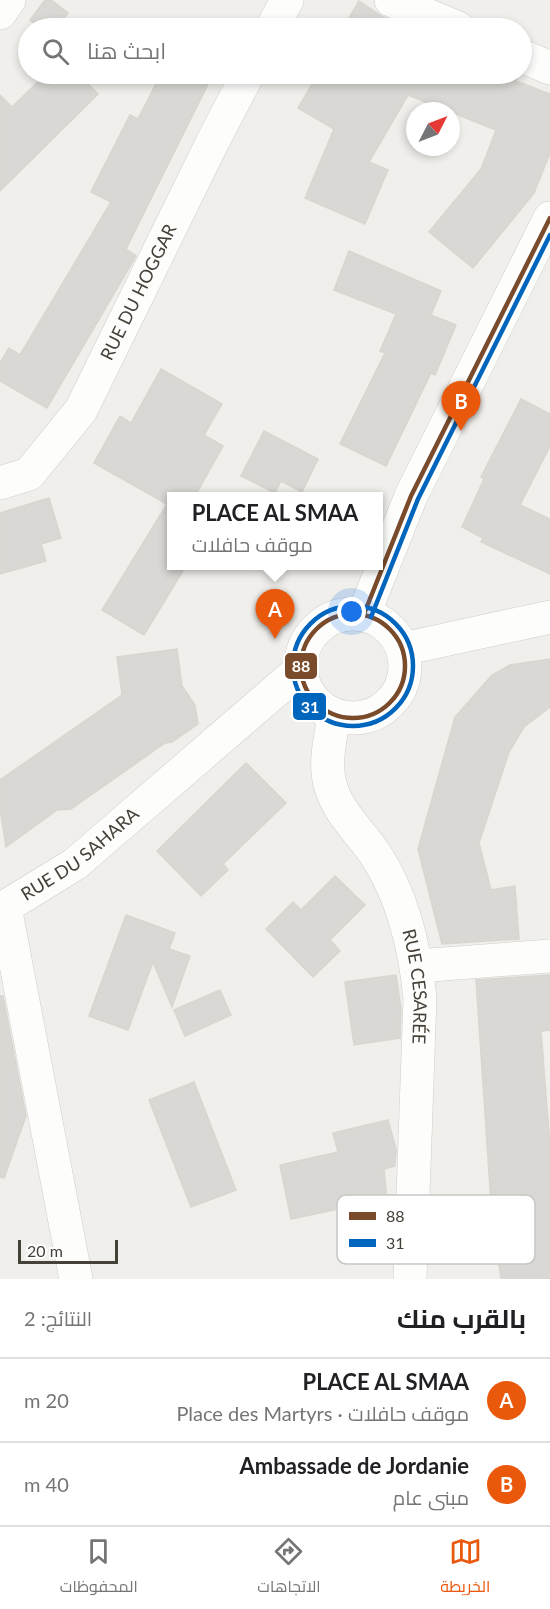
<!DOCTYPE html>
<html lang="ar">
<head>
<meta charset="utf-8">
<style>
  body { margin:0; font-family:Lato,Cairo,sans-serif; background:#f2f2f2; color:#202124; direction:rtl }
  .compass { position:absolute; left:406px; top:102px; width:54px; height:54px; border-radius:50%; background:#fff; box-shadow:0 3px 9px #0003; rotate:48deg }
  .scale { position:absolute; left:18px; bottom:15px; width:100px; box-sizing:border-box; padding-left:6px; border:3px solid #464138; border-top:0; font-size:16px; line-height:21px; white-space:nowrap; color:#464138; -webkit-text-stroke:4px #fff; paint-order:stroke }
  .you { position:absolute; left:352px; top:612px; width:21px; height:21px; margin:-15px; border:4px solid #fff; border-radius:50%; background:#1a73e8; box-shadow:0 0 0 9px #1a73e833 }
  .badge { display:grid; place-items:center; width:39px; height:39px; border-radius:50%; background:#ea580c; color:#fff; font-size:20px; font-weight:700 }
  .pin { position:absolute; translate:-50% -50px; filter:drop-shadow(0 2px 3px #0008) }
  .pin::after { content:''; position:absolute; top:32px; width:21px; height:18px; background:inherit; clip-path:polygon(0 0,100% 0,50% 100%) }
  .popup { position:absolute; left:167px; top:492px; width:216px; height:78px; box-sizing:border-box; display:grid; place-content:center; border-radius:0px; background:#fff; filter:drop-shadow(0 2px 4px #0005); font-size:20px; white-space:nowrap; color:#757577 }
  .popup b { font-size:22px; color:#202124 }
  .popup::after { content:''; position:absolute; left:50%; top:100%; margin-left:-12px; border:12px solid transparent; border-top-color:#fff }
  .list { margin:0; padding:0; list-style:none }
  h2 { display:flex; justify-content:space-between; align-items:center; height:78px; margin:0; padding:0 24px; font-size:26px }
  h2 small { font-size:20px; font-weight:400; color:#757577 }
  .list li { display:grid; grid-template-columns:39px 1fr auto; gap:18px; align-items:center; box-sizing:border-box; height:84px; padding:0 24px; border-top:2px solid #e0e0e0 }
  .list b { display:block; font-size:22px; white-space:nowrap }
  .list p { margin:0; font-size:20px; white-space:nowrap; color:#757577 }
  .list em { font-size:20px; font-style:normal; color:#757577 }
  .icon { flex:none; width:33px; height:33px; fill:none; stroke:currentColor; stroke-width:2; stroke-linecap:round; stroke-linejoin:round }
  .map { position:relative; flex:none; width:550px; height:1279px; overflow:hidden; direction:ltr }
  .search { position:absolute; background:#fff; box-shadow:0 3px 9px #0003; left:18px; right:18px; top:18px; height:66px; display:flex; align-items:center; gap:15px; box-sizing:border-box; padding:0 21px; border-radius:33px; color:#757577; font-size:22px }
  .sheet { height:246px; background:#fff }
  nav { display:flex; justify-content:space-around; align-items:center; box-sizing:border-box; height:84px; border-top:2px solid #e0e0e0; background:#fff; font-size:16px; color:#757577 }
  nav a { display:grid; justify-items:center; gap:3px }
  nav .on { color:#ea580c }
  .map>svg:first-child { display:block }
  .building { fill:#dad8d4; stroke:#d9d6d1; stroke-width:1.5 }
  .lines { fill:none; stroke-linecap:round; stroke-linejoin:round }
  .minor-casing { stroke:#cfcdc9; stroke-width:34 }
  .minor { stroke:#fdfdfc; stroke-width:33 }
  .bus-1-casing { stroke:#fff; stroke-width:9 }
  .bus-2-casing { stroke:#fff; stroke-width:9 }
  .bus-1 { stroke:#7a4b2a; stroke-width:4.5 }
  .bus-2 { stroke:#0065bd; stroke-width:4.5 }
  .labels { text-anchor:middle; stroke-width:5; stroke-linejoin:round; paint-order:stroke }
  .street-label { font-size:18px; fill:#464138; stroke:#fff }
  .key { fill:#fff; stroke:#c8c6c3; stroke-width:1.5 }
  .key-label { font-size:16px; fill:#464138 }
  .line-badge { stroke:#fff; stroke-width:2 }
  .badge-label { font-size:16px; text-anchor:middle; font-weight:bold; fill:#fff }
</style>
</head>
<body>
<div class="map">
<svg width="550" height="1279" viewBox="0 0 550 1279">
  <rect width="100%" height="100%" fill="#f1efeb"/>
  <!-- building -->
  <g class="building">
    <path d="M45 0H51L68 13 56 28H42L30 20Z"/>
    <path d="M359 1 383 17 406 28H343Z"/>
    <path d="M46 74H78L98 94 0 191V95L12 107Z"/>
    <path d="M161 74H213L126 249 136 256 47 408 0 381V363L9 348 20 355 111 202 91 192 130 115 138 119Z"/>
    <path d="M318 74H515L518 75 516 81 550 94V153L534 193 473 268 429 232 481 169 496 130 408 95 369 162 388 170 365 224 305 198 334 129 298 108Z"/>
    <path d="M349 251 441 291 431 315 456 325 435 375 431 373 386 466 340 444 385 353 380 351 396 314 334 290Z"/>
    <path d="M161 369 222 404 204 435 223 446 195 496H171V566H178L184 569 144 635 102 610 167 504 94 463 120 416 131 423Z"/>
    <path d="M521 399 550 414V446L520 505 550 519V574L481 542 483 538 462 527 484 479 481 477Z"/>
    <path d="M264 431 318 459 302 492 281 481 275 493 241 476Z"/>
    <path d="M49 498 61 538 41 544 46 561 0 574V513Z"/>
    <path d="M177 649 182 686 195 705 198 724 172 742 165 743 71 809 57 810 6 847 0 808V780L122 695 117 657Z"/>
    <path d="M550 659V707L524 727 509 752 479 843 491 890 515 886 519 939 442 944 418 849 455 717 492 675 510 665Z"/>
    <path d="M246 763 286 803 223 864 228 870 201 896 157 851Z"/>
    <path d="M335 876 365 905 330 940 340 951 313 977 266 929 293 902 301 910Z"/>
    <path d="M126 915 175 933 169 949 190 956 172 1007 153 962 128 1030 89 1016Z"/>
    <path d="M396 975 401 1009 400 1038 354 1045 345 982Z"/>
    <path d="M550 975V1030L541 1031 550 1146V1279H501L492 1217 476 980Z"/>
    <path d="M220 990 231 1015 185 1036 174 1010Z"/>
    <path d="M0 996H3L26 1116 4 1178 0 1177Z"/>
    <path d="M194 1082 236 1190 191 1207 149 1100Z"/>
    <path d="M388 1120 396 1149 395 1166 384 1169 389 1219 359 1222 357 1205 291 1219 280 1165 338 1152 333 1133Z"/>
  </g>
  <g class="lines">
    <defs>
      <g id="minor">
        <path d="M391 0 458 28"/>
        <path d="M0 13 9 0"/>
        <path d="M272 28 287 0"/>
        <path d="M522 56 550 68"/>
        <path id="s1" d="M0 483 29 474 81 410 213 141 248 74"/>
        <circle cx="353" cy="666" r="52"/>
        <path d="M364 614 411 496 550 218"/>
        <path d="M403 649 550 617"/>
        <path id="s2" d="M334 715C331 737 324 762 330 784 338 814 361 832 377 857 404 899 415 948 420 998L410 1279"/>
        <path id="s3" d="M5 907 75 864 301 669"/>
        <path d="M5 907 76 1279"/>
        <path d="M417 966 550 956"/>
      </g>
    </defs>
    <!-- minor casing -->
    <use href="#minor" class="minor-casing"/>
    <!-- minor -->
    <use href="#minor" class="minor"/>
    <defs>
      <g id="bus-1">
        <circle cx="353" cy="666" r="52"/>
        <path d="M364 614 411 496 550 218"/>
      </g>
      <g id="bus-2">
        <circle cx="353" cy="666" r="60"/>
        <path d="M371 617 418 499 550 235"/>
      </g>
    </defs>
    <!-- bus-1 casing -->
    <use href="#bus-1" class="bus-1-casing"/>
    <!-- bus-2 casing -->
    <use href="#bus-2" class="bus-2-casing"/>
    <!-- bus-1 -->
    <use href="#bus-1" class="bus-1"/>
    <!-- bus-2 -->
    <use href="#bus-2" class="bus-2"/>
  </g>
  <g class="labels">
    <!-- street labels -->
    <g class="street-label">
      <text dy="6" stroke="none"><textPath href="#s1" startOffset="244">RUE DU HOGGAR</textPath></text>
      <text dy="6" stroke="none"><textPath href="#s3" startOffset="92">RUE DU SAHARA</textPath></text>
      <text dy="6" stroke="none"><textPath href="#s2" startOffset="294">RUE CESARÉE</textPath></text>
    </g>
  </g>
  <!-- legend -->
  <rect x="337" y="1195" width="198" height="69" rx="9" class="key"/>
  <rect x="349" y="1212" width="27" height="8" fill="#7a4b2a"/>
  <rect x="349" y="1239" width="27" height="8" fill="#0065bd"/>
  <g class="key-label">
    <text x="386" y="1222">88</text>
    <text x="386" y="1249">31</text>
  </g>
  <g class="line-badge">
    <rect x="284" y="652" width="34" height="28" rx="6" fill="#7a4b2a"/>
    <rect x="292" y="692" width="35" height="29" rx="6" fill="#0065bd"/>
  </g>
  <g class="badge-label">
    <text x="301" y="672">88</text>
    <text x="310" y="713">31</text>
  </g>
</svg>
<svg class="compass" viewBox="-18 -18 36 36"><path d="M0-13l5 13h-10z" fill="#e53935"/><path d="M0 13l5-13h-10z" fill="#757577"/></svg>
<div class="scale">20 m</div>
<div class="you"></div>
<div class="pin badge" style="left:275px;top:639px">A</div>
<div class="popup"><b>PLACE AL SMAA</b>موقف حافلات</div>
<div class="pin badge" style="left:461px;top:431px">B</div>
<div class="search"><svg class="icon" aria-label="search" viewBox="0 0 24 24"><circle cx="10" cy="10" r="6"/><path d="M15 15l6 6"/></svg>ابحث هنا</div>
</div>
<section class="sheet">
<h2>بالقرب منك<small>النتائج: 2</small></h2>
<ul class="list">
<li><span class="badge">A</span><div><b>PLACE AL SMAA</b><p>موقف حافلات · Place des Martyrs</p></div><em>20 m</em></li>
<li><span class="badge">B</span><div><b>Ambassade de Jordanie</b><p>مبنى عام</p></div><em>40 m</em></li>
</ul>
</section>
<nav>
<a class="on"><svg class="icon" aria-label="map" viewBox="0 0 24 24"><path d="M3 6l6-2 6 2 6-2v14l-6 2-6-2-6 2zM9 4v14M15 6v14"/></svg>الخريطة</a>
<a><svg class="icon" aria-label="directions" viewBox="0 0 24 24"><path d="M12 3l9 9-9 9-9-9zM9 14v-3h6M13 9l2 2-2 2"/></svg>الاتجاهات</a>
<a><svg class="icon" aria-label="saved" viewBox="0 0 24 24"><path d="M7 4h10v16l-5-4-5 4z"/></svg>المحفوظات</a>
</nav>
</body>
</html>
